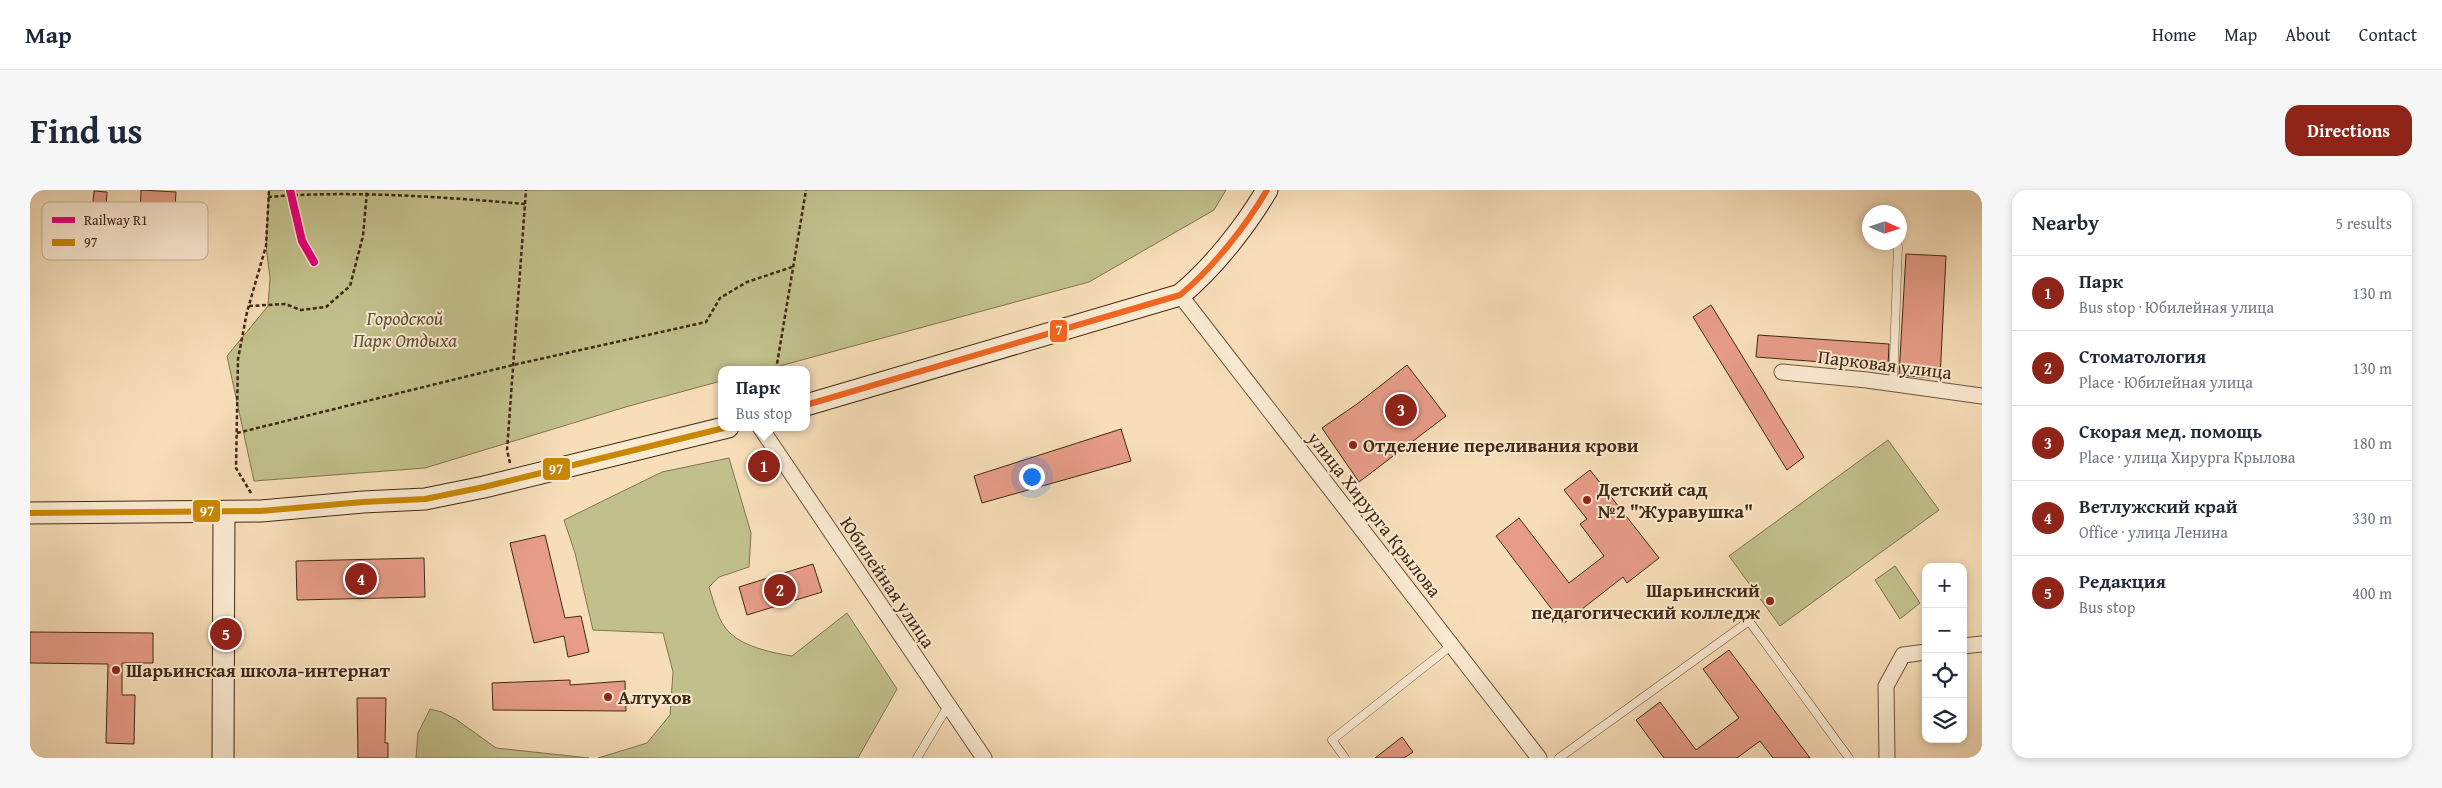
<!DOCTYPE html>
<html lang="en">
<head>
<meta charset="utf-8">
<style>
  body { margin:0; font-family:"Gentium Book Plus",serif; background:#f6f6f7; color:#1f2937 }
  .controls { position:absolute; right:15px; bottom:15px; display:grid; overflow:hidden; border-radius:10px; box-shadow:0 2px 8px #0003 }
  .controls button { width:45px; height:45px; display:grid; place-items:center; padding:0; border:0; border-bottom:1px solid #e0e1e3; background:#fff; color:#1f2937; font:25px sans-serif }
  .compass { position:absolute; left:1832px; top:15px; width:45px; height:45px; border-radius:50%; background:#fff; box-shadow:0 2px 8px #0003; rotate:93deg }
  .you { position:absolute; left:1001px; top:286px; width:18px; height:18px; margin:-12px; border:4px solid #fff; border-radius:50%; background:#1a73e8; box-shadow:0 0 0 8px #1a73e833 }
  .badge { display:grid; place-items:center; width:32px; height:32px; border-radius:50%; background:#8f2418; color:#fff; font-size:16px; font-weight:700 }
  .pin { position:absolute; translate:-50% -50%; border:2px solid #fff; box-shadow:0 1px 5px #0006 }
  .popup { position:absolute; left:688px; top:176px; width:92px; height:65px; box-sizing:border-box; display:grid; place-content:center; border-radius:10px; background:#fff; filter:drop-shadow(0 1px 4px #0005); font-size:16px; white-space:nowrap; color:#747a83 }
  .popup b { font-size:19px; color:#1f2937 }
  .popup::after { content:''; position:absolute; left:50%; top:100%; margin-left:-10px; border:10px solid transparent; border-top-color:#fff }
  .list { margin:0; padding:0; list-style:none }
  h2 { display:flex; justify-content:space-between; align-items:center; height:65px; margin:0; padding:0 20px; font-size:21px }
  h2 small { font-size:16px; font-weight:400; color:#747a83 }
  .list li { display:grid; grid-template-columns:32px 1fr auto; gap:15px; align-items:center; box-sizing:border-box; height:75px; padding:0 20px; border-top:1px solid #e0e1e3 }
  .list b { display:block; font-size:19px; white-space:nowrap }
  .list p { margin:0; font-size:16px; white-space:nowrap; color:#747a83 }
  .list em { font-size:16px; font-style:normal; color:#747a83 }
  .icon { flex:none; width:28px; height:28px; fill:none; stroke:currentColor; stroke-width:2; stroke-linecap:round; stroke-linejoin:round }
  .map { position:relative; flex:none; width:1952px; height:568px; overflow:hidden; border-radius:15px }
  header { display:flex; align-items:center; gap:30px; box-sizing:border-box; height:70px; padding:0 25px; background:#fff; border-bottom:1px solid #e0e1e3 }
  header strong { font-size:24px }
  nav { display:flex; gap:28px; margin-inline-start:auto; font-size:18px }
  .intro { display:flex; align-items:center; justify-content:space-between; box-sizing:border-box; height:120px; padding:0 30px }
  h1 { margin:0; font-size:35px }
  .button { padding:12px 22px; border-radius:15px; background:#8f2418; color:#fff; font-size:18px; font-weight:700 }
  main { display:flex; gap:30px; padding:0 30px }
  aside { flex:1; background:#fff; border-radius:15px; box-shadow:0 2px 8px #0003 }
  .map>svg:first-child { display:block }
  .green { fill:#c1c08c; stroke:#80744f }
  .building { fill:#e79c88; stroke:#402912 }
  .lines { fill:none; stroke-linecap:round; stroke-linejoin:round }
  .lane-casing { stroke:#6e563c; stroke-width:9 }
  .street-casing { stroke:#6e563c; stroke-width:17 }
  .secondary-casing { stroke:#402912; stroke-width:23 }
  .path { stroke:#402912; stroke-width:2.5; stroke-dasharray:4 2.5; stroke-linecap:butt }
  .lane { stroke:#faead2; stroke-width:8 }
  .street { stroke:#faead2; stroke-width:15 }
  .secondary { stroke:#faead2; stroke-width:21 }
  .bus-1-casing { stroke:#faead2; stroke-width:10 }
  .bus-2-casing { stroke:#faead2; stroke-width:10 }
  .bus-1 { stroke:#c98704; stroke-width:6 }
  .bus-2 { stroke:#f26522; stroke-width:6 }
  .rail-1-casing { stroke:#faead2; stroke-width:11 }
  .rail-1 { stroke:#e5007d; stroke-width:8 }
  .poi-dot { fill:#8f2418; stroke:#faead2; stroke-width:2 }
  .labels { text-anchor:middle; stroke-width:4; stroke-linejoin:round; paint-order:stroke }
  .park-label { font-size:19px; font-style:italic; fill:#604f30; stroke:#faead2 }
  .street-label { font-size:19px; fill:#402912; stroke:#faead2 }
  .poi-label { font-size:19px; font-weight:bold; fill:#402912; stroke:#faead2; text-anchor:start }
  .key { fill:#faead2; stroke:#c2b098; stroke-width:1 }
  .key-label { font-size:14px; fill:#402912 }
  .line-badge { stroke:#faead2; stroke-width:2 }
  .badge-label { font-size:14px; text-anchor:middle; font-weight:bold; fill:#fff }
</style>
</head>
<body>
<header>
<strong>Map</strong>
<nav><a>Home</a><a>Map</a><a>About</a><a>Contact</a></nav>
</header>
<div class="intro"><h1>Find us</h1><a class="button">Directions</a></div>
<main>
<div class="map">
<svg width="1952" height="568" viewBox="0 0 1952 568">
  <rect width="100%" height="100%" fill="#f7deb9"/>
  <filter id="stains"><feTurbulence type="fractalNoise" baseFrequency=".004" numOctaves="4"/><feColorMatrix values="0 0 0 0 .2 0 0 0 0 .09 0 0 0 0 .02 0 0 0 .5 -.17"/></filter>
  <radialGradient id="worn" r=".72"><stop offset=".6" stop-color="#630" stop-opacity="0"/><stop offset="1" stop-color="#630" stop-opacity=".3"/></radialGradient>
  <!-- green -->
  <g class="green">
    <path d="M239 0H1196L1184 20 1059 92 735 180H692L691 191 599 216 395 278 224 291 197 166 238 116 240 88 236 56Z"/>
    <path d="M1858 250 1909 320 1750 436 1699 366Z"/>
    <path d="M699 268 721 343 719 377 689 387 679 397C684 412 688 432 700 443 714 457 743 463 762 466L817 423 867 499 828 568H568L617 553 640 525 643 482 633 443 563 440 545 363 534 330 632 282Z"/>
    <path d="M1865 376 1890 413 1870 429 1845 390Z"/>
    <path d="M400 519 412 522 427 530 466 558 559 568H386L388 543Z"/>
  </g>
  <!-- building -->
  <g class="building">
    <path d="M111 0 146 2 144 34 110 33Z"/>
    <path d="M64 1 77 2 74 48 60 47Z"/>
    <path d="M1876 64 1916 66 1910 189 1869 185Z"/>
    <path d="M1681 115 1774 267 1757 280 1663 127Z"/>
    <path d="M1728 145 1859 154 1858 177 1726 167Z"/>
    <path d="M1377 175 1416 226 1329 292 1292 238 1327 214Z"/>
    <path d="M1091 239 1101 271 952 313 944 286Z"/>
    <path d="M1560 280 1629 368 1597 393 1593 387 1533 434 1466 346 1489 328 1539 393 1574 366 1550 334 1557 329 1534 300Z"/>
    <path d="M515 345 535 428 551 426 559 462 538 467 534 446 504 453 480 353Z"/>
    <path d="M394 368 395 407 267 410 266 371Z"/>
    <path d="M783 374 792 402 717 425 709 397Z"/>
    <path d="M0 442 123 443V473H92V505H105L104 554 76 553 78 474 0 473Z"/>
    <path d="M1699 460 1780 568H1743L1730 551 1707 568H1634L1606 530 1630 512 1666 560 1709 528 1673 479Z"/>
    <path d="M540 490V495L595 491 596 521 463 520 462 493Z"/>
    <path d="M327 508H356L355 553H358V568H328Z"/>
    <path d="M1372 547 1383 562 1374 568H1345Z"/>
  </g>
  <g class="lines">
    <defs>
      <g id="lane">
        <path d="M1863 193 1868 56"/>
        <path d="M887 568 918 516"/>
        <path d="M1315 568 1302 550 1422 455"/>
        <path d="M1529 568 1719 431 1819 568"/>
      </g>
      <g id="street">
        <path d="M1150 105 1509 568"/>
        <path d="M1752 182 1837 190 1952 206"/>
        <path d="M730 237 954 568"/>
        <path d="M1933 456 1952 454"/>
        <path d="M1857 568 1856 496 1873 465 1896 462"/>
      </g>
      <g id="secondary">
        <path d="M776 215 1150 105C1182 79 1216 36 1237 0"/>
        <path d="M0 323 231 321 333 312 395 309 454 297 698 237"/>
        <path d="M193 568 194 322"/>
      </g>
    </defs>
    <!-- lane casing -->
    <use href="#lane" class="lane-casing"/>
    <!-- street casing -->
    <use href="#street" class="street-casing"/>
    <!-- secondary casing -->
    <use href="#secondary" class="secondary-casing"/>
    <!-- path -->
    <g class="path">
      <path d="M238 7C318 0 414 7 495 14"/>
      <path d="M219 116 255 114 271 120 296 117 320 96 333 46 337 1"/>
      <path d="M746 180 776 0"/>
      <path d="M207 243 483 175 676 132 690 108 717 92 762 77"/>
      <path d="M480 273 477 260 496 0"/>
      <path d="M221 303 206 278 208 169 217 122 236 56 239 0"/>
    </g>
    <!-- lane -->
    <use href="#lane" class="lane"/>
    <!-- street -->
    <use href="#street" class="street"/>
    <!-- secondary -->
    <use href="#secondary" class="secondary"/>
    <defs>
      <path id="bus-1" d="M0 323 231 321 333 312 395 309 454 297 698 237"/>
      <path id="bus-2" d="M776 215 1150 105C1182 79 1216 36 1237 0"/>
    </defs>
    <!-- bus-1 casing -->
    <use href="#bus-1" class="bus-1-casing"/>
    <!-- bus-2 casing -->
    <use href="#bus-2" class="bus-2-casing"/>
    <!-- bus-1 -->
    <use href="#bus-1" class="bus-1"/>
    <!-- bus-2 -->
    <use href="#bus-2" class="bus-2"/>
    <defs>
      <path id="rail-1" d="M260 0 272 51 284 72"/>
    </defs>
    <!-- rail-1 casing -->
    <use href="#rail-1" class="rail-1-casing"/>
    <!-- rail-1 -->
    <use href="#rail-1" class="rail-1"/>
  </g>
  <!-- markers -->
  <g class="poi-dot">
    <circle cx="1323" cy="255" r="5"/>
    <circle cx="1557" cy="310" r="5"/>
    <circle cx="1740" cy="411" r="5"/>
    <circle cx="86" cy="480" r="5"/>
    <circle cx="578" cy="507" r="5"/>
  </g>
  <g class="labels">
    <!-- park labels -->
    <g class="park-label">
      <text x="375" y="135">Городской<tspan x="375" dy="22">Парк Отдыха</tspan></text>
    </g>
    <!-- street labels -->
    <g class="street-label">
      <text transform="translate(1855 174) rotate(7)" y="7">Парковая улица</text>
      <text transform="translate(1345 324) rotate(52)" y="7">улица Хирурга Крылова</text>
      <text transform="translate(858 392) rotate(56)" y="7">Юбилейная улица</text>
    </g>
    <!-- poi labels -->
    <g class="poi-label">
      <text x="1333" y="262">Отделение переливания крови</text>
      <text x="1567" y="306">Детский сад<tspan x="1567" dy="22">№2 "Журавушка"</tspan></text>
      <text x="1730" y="407" text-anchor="end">Шарьинский<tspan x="1730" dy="22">педагогический колледж</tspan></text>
      <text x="96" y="487">Шарьинская школа-интернат</text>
      <text x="588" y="514">Алтухов</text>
    </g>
  </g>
  <!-- legend -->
  <rect x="12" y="12" width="166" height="58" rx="8" class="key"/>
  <rect x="22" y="27" width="23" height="6" fill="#e5007d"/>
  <rect x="22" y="49" width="23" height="7" fill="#c98704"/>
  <g class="key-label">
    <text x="54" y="35">Railway R1</text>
    <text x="54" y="57">97</text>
  </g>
  <g class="line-badge">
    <rect x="1019" y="129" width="19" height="24" rx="5" fill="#f26522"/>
    <rect x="512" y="267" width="29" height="24" rx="5" fill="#c98704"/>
    <rect x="162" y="309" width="29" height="24" rx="5" fill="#c98704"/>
  </g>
  <g class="badge-label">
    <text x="1029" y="145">7</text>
    <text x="526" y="284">97</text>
    <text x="177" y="326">97</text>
  </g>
  <rect width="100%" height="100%" filter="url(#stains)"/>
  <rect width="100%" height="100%" fill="url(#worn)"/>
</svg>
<div class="controls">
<button>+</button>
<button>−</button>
<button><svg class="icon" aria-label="locate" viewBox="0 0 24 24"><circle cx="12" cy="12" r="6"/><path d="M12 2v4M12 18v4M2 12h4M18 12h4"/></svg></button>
<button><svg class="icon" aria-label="layers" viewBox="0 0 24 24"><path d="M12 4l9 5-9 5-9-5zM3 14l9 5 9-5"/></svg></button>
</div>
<svg class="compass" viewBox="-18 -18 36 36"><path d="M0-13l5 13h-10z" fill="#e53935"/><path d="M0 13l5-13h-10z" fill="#747a83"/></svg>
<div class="you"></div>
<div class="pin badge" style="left:734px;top:276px">1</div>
<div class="popup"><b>Парк</b>Bus stop</div>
<div class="pin badge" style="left:750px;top:400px">2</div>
<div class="pin badge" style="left:1371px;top:220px">3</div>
<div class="pin badge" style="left:331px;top:389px">4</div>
<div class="pin badge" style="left:196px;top:444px">5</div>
</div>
<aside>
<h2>Nearby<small>5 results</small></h2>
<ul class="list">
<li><span class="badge">1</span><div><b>Парк</b><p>Bus stop · Юбилейная улица</p></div><em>130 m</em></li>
<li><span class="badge">2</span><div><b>Стоматология</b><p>Place · Юбилейная улица</p></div><em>130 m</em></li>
<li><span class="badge">3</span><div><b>Скорая мед. помощь</b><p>Place · улица Хирурга Крылова</p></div><em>180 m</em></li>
<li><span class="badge">4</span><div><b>Ветлужский край</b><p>Office · улица Ленина</p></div><em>330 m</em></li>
<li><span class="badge">5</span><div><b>Редакция</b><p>Bus stop</p></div><em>400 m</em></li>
</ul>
</aside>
</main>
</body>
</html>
